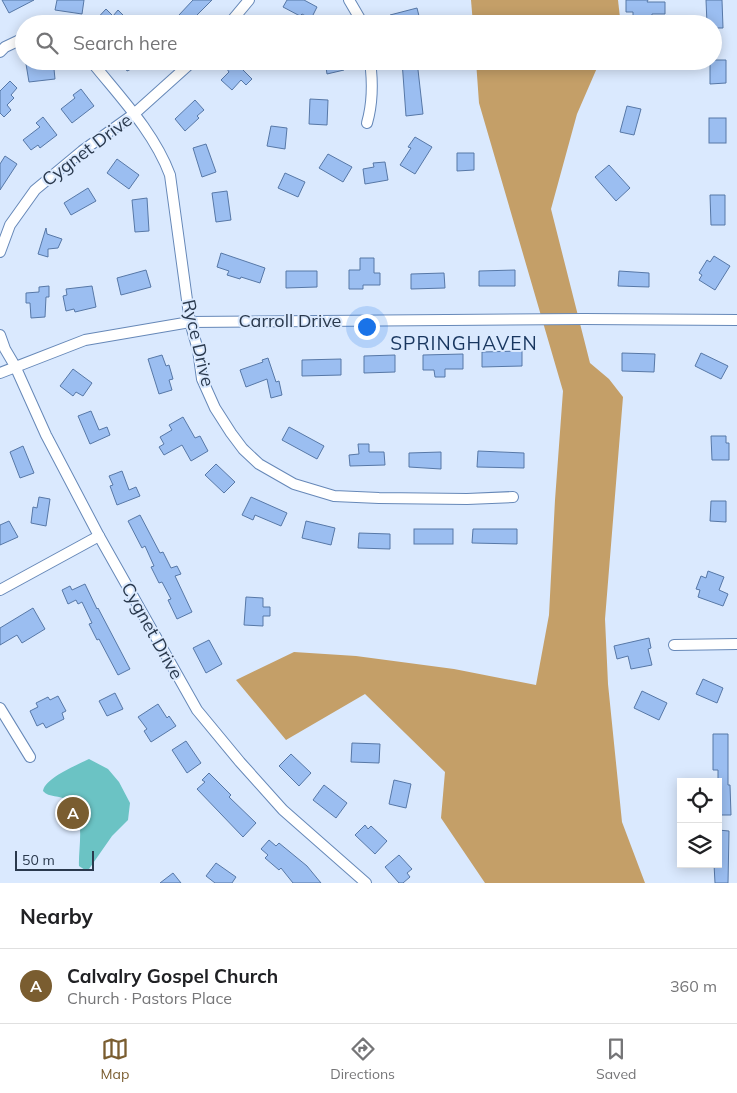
<!DOCTYPE html>
<html lang="en">
<head>
<meta charset="utf-8">
<style>
  body { margin:0; font-family:Mulish,sans-serif; background:#f6f6f6; color:#202124 }
  .controls { position:absolute; right:15px; bottom:15px; display:grid; overflow:hidden; border-radius:0px; box-shadow:0 2px 12px #0003 }
  .controls button { width:45px; height:45px; display:grid; place-items:center; padding:0; border:0; border-bottom:1px solid #e0e0e0; background:#fff; color:#202124; font:25px sans-serif }
  .scale { position:absolute; left:15px; bottom:12px; width:79px; box-sizing:border-box; padding-left:5px; border:2px solid #2a394d; border-top:0; font-size:14px; line-height:18px; white-space:nowrap; color:#2a394d; -webkit-text-stroke:4px #dae9fe; paint-order:stroke }
  .you { position:absolute; left:366px; top:326px; width:18px; height:18px; margin:-12px; border:4px solid #fff; border-radius:50%; background:#1a73e8; box-shadow:0 0 0 8px #1a73e833 }
  .badge { display:grid; place-items:center; width:32px; height:32px; border-radius:50%; background:#7a5d30; color:#fff; font-size:16px; font-weight:700 }
  .pin { position:absolute; translate:-50% -50%; border:2px solid #fff; box-shadow:0 1px 5px #0006 }
  .list { margin:0; padding:0; list-style:none }
  h2 { display:flex; justify-content:space-between; align-items:center; height:65px; margin:0; padding:0 20px; font-size:21px }
  h2 small { font-size:16px; font-weight:400; color:#757577 }
  .list li { display:grid; grid-template-columns:32px 1fr auto; gap:15px; align-items:center; box-sizing:border-box; height:75px; padding:0 20px; border-top:1px solid #e0e0e0 }
  .list b { display:block; font-size:19px; white-space:nowrap }
  .list p { margin:0; font-size:16px; white-space:nowrap; color:#757577 }
  .list em { font-size:16px; font-style:normal; color:#757577 }
  .icon { flex:none; width:28px; height:28px; fill:none; stroke:currentColor; stroke-width:2; stroke-linecap:round; stroke-linejoin:round }
  .map { position:relative; flex:none; width:737px; height:883px; overflow:hidden }
  .search { position:absolute; background:#fff; box-shadow:0 2px 12px #0003; left:15px; right:15px; top:15px; height:55px; display:flex; align-items:center; gap:12px; box-sizing:border-box; padding:0 18px; border-radius:28px; color:#757577; font-size:19px }
  .sheet { height:140px; background:#fff }
  nav { display:flex; justify-content:space-around; align-items:center; box-sizing:border-box; height:70px; border-top:1px solid #e0e0e0; background:#fff; font-size:14px; color:#757577 }
  nav a { display:grid; justify-items:center; gap:2px }
  nav .on { color:#7a5d30 }
  .map>svg:first-child { display:block }
  .forest { fill:#c49f68 }
  .water { fill:#6bc3c4 }
  .building { fill:#9bbef1; stroke:#5778a7 }
  .lines { fill:none; stroke-linecap:round; stroke-linejoin:round }
  .street-casing { stroke:#6688b8; stroke-width:12 }
  .street { stroke:#fff; stroke-width:10 }
  .labels { text-anchor:middle; stroke-width:4; stroke-linejoin:round; paint-order:stroke }
  .street-label { font-size:18px; fill:#2a394d; stroke:#dae9fe }
  .neighbourhood-label { font-size:19px; letter-spacing:1px; fill:#18365f; stroke:#dae9fe }
</style>
</head>
<body>
<div class="map">
<svg width="737" height="883" viewBox="0 0 737 883">
  <rect width="100%" height="100%" fill="#dae9fe"/>
  <!-- forest -->
  <g class="forest">
    <path d="M471 0H618L620 18 617 24H473Z"/>
    <path d="M476 61H600L577 114 551 209 590 363 609 379 623 397 605 619 608 684 622 822 645 883H485L441 818 445 772 365 694 286 740 236 680 294 652 356 656 454 669 536 685 549 615 555 500 563 391 479 103Z"/>
  </g>
  <!-- water -->
  <path class="water" d="M89 759 108 769 119 782 130 803 128 820 112 836 89 869 85 870 79 866C78 847 87 812 67 800 60 795 49 798 43 791 45 778 77 765 89 759Z"/>
  <!-- building -->
  <g class="building">
    <path d="M2 0H34L9 13Z"/>
    <path d="M57 0H84L82 14 55 10Z"/>
    <path d="M193 0H212L188 24 179 15Z"/>
    <path d="M287 0H304L317 7 311 19 302 14 300 16 283 7Z"/>
    <path d="M626 0H648L647 2H665V14H652L651 24H641V20H633V12H626Z"/>
    <path d="M706 0H722L723 28H713V24H707Z"/>
    <path d="M417 8 421 24H392L390 15Z"/>
    <path d="M106 9 113 16 118 10 127 19 122 24H92Z"/>
    <path d="M713 60H726V83L710 84V61H713Z"/>
    <path d="M45 61H55L56 69H54L55 79 29 82 26 64Z"/>
    <path d="M122 61H148L127 71Z"/>
    <path d="M325 61H342L344 70 327 74Z"/>
    <path d="M402 61H417L423 114 406 116Z"/>
    <path d="M235 62 252 79 246 85 241 80 232 90 221 80 229 72 227 69Z"/>
    <path d="M10 81 17 88 11 95 14 98 7 105 11 110 4 117 0 113V91Z"/>
    <path d="M81 89 94 106 72 123 61 109 75 98 73 95Z"/>
    <path d="M310 99 328 100 327 125 309 124Z"/>
    <path d="M195 100 204 110 197 116 199 118 185 131 175 119Z"/>
    <path d="M627 106 641 109 634 135 620 132Z"/>
    <path d="M43 117 57 135 40 148 38 145 31 150 23 140 40 127 36 123Z"/>
    <rect x="709" y="118" width="17" height="25"/>
    <path d="M271 126 287 128 285 149 267 146Z"/>
    <path d="M415 137 432 147 415 174 400 165 411 148 408 147Z"/>
    <path d="M206 144 216 172 202 177 193 148Z"/>
    <path d="M457 153H474V170L457 171Z"/>
    <path d="M328 154 352 167 343 182 319 168Z"/>
    <path d="M5 156 17 164 0 190V164Z"/>
    <path d="M117 159 139 175 129 189 107 173Z"/>
    <path d="M385 162 388 180 365 184 363 169 374 167 373 163Z"/>
    <path d="M609 165 630 188 616 201 595 177Z"/>
    <path d="M285 173 305 182 298 197 278 188Z"/>
    <path d="M88 188 96 201 71 215 64 203Z"/>
    <path d="M227 191 231 220 216 222 212 193Z"/>
    <path d="M710 195H725V225H711Z"/>
    <path d="M147 198 149 231 135 232 132 200Z"/>
    <path d="M46 228 47 234 62 239 58 248 48 249V257L38 254Z"/>
    <path d="M221 253 265 268 260 283 241 277 240 279 227 275 229 271 217 267Z"/>
    <path d="M714 256 730 266 715 290 699 280 702 275 699 273 707 260 710 262Z"/>
    <path d="M360 258H374V273H380V285H363V289H349V270H360Z"/>
    <path d="M146 270 151 287 121 295 117 278Z"/>
    <path d="M515 270V286H479V271Z"/>
    <path d="M286 271H317V287L286 288Z"/>
    <path d="M619 271 649 273V287L618 286Z"/>
    <path d="M444 273 445 288 411 289V274Z"/>
    <path d="M49 286V297H46L45 317 31 318 30 303H26V293L39 292V287Z"/>
    <path d="M92 286 96 307 75 312 74 309 66 311 63 296 67 295 66 289Z"/>
    <path d="M522 351V366L482 367V352Z"/>
    <path d="M622 353 655 354 654 372 622 371Z"/>
    <path d="M701 353 728 366 721 379 695 366Z"/>
    <path d="M463 354V369H445V377H435L434 370H423V355Z"/>
    <path d="M162 355 166 366 169 365 173 379 169 380 172 390 159 394 148 359Z"/>
    <path d="M395 355V372L364 373V356Z"/>
    <path d="M268 358 276 382 279 381 282 395 271 398 267 379 246 387 240 370 263 362 262 360Z"/>
    <path d="M341 359V375L302 376V360Z"/>
    <path d="M73 369 92 383 83 396 76 392 73 396 60 386Z"/>
    <path d="M91 411 99 430 107 427 110 435 90 444 78 416Z"/>
    <path d="M183 417 195 438 200 436 208 451 191 461 182 445 164 455 159 447 164 444 160 437 172 430 169 425Z"/>
    <path d="M289 427 324 446 317 459 282 440Z"/>
    <path d="M711 436H726V443H729V460H712Z"/>
    <path d="M358 444H369V452H384L385 465 350 466 349 455 359 454Z"/>
    <path d="M23 446 34 473 20 478 10 452Z"/>
    <path d="M478 451 524 453V468L477 467Z"/>
    <path d="M441 452V469L409 467V453Z"/>
    <path d="M216 464 235 482 224 493 205 475Z"/>
    <path d="M122 471 129 490 136 487 140 496 117 505 110 486 113 485 109 476Z"/>
    <path d="M39 497 50 499 46 526 31 523 33 507 37 508Z"/>
    <path d="M251 497 287 513 281 526 255 515 253 520 242 515Z"/>
    <path d="M711 501H726V522L710 521Z"/>
    <path d="M140 515 160 553 163 552 171 568 177 566 181 574 175 576 192 612 177 619 168 600 171 599 162 582 159 583 151 567 154 566 145 546 142 548 128 521Z"/>
    <path d="M9 521 18 537 0 545V525Z"/>
    <path d="M306 521 335 528 331 545 302 538Z"/>
    <rect x="414" y="529" width="39" height="15"/>
    <path d="M473 529H517V544L472 543Z"/>
    <path d="M359 533 390 534V549L358 548Z"/>
    <path d="M708 571 724 577 719 590 728 594 723 606 698 597 700 590 696 589 701 576 706 578Z"/>
    <path d="M85 584 97 609 98 608 130 669 118 675 99 639 97 640 89 624 92 623 82 602 78 604 76 600 68 604 62 590 70 586 72 590Z"/>
    <path d="M246 597 263 598V607H270V616H263V626L244 625Z"/>
    <path d="M33 608 45 629 22 643 17 635 0 645V628Z"/>
    <path d="M649 638 651 648 648 649 652 665 631 669 628 656 617 659 614 646Z"/>
    <path d="M209 640 222 664 206 673 193 648Z"/>
    <path d="M703 679 723 688 717 703 696 694Z"/>
    <path d="M642 691 667 703 659 720 634 708Z"/>
    <path d="M115 693 123 709 107 716 99 701Z"/>
    <path d="M58 696 66 711 62 713 64 719 46 728 43 723 37 726 30 711 38 707 36 703 48 697 50 700Z"/>
    <path d="M158 704 167 718 169 716 176 726 151 742 144 731 147 729 138 717Z"/>
    <path d="M713 734H728V785H730L731 815H718V770H713Z"/>
    <path d="M186 741 201 763 187 773 172 750Z"/>
    <path d="M352 743 380 744 379 763 351 762Z"/>
    <path d="M291 754 311 773 299 786 279 766Z"/>
    <path d="M209 773 231 795 229 797 256 823 243 837 197 789 205 782 202 780Z"/>
    <path d="M394 780 411 784 406 808 389 804Z"/>
    <path d="M324 785 347 803 336 818 313 800Z"/>
    <path d="M365 825 368 829 371 826 387 841 375 854 355 835Z"/>
    <path d="M718 830 729 831 728 883H715L714 864H718Z"/>
    <path d="M269 840 276 846 279 843 307 866 321 883H293L281 868 279 870 265 858 268 855 261 849Z"/>
    <path d="M399 855 412 869 407 873 410 877 403 883H399L385 867Z"/>
    <path d="M216 863 236 877 232 883H215L206 876Z"/>
    <path d="M173 873 181 883H160Z"/>
  </g>
  <g class="lines">
    <defs>
      <g id="street">
        <path d="M349 0 363 24"/>
        <path d="M229 24 249 0"/>
        <path d="M0 52 5 47 24 38"/>
        <path d="M91 61C120 97 154 132 170 175L190 322 198 350 202 379 215 408 231 433 243 449 259 464 294 484 334 496 379 498 467 499 513 497"/>
        <path d="M367 123C373 102 373 83 370 61"/>
        <path d="M0 252 10 225 35 190 82 151 134 114 193 61"/>
        <path d="M0 335 5 349 15 366 46 435 99 536 197 710 240 762 283 810 366 883"/>
        <path d="M0 373 85 340 190 322 584 319 737 320"/>
        <path d="M0 590 99 536"/>
        <path d="M674 645 737 644"/>
        <path d="M0 708 30 757"/>
      </g>
    </defs>
    <!-- street casing -->
    <use href="#street" class="street-casing"/>
    <!-- street -->
    <use href="#street" class="street"/>
  </g>
  <g class="labels">
    <!-- street labels -->
    <g class="street-label">
      <text transform="translate(87 150) rotate(-37)" y="6">Cygnet Drive</text>
      <text x="290" y="327">Carroll Drive</text>
      <text transform="translate(198 343) rotate(77)" y="6">Ryce Drive</text>
      <text transform="translate(152 631) rotate(61)" y="6">Cygnet Drive</text>
    </g>
    <!-- neighbourhood labels -->
    <g class="neighbourhood-label">
      <text x="464" y="350">SPRINGHAVEN</text>
    </g>
  </g>
</svg>
<div class="controls">
<button><svg class="icon" aria-label="locate" viewBox="0 0 24 24"><circle cx="12" cy="12" r="6"/><path d="M12 2v4M12 18v4M2 12h4M18 12h4"/></svg></button>
<button><svg class="icon" aria-label="layers" viewBox="0 0 24 24"><path d="M12 4l9 5-9 5-9-5zM3 14l9 5 9-5"/></svg></button>
</div>
<div class="scale">50 m</div>
<div class="you"></div>
<div class="pin badge" style="left:73px;top:813px">A</div>
<div class="search"><svg class="icon" aria-label="search" viewBox="0 0 24 24"><circle cx="10" cy="10" r="6"/><path d="M15 15l6 6"/></svg>Search here</div>
</div>
<section class="sheet">
<h2>Nearby<small></small></h2>
<ul class="list">
<li><span class="badge">A</span><div><b>Calvalry Gospel Church</b><p>Church · Pastors Place</p></div><em>360 m</em></li>
</ul>
</section>
<nav>
<a class="on"><svg class="icon" aria-label="map" viewBox="0 0 24 24"><path d="M3 6l6-2 6 2 6-2v14l-6 2-6-2-6 2zM9 4v14M15 6v14"/></svg>Map</a>
<a><svg class="icon" aria-label="directions" viewBox="0 0 24 24"><path d="M12 3l9 9-9 9-9-9zM9 14v-3h6M13 9l2 2-2 2"/></svg>Directions</a>
<a><svg class="icon" aria-label="saved" viewBox="0 0 24 24"><path d="M7 4h10v16l-5-4-5 4z"/></svg>Saved</a>
</nav>
</body>
</html>
